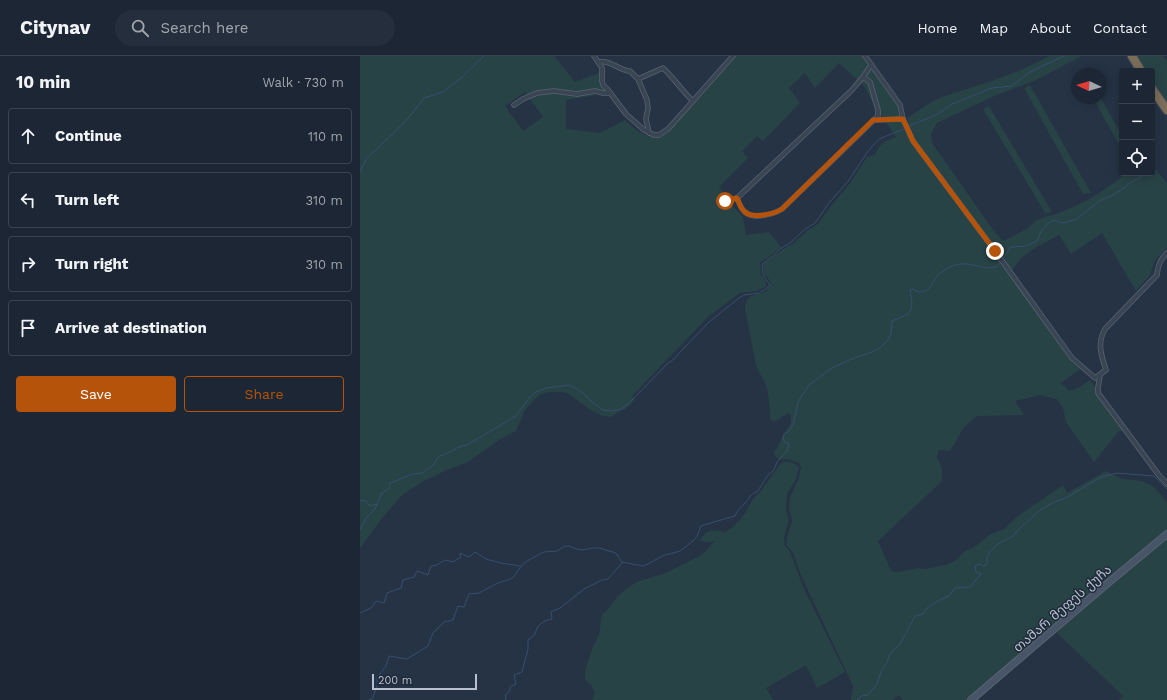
<!DOCTYPE html>
<html lang="en">
<head>
<meta charset="utf-8">
<style>
  body { margin:0; font-family:"Work Sans","Noto Sans Georgian",sans-serif; background:#252e3c; color:#f1f3f6 }
  .controls { position:absolute; right:12px; top:12px; display:grid; overflow:hidden; border-radius:4px; box-shadow:0 2px 10px #0003 }
  .controls button { width:36px; height:36px; display:grid; place-items:center; padding:0; border:0; border-bottom:1px solid #3a434f; background:#1c2634; color:#f1f3f6; font:20px sans-serif }
  .compass { position:absolute; left:711px; top:12px; width:36px; height:36px; border-radius:50%; background:#1c2634; box-shadow:0 2px 10px #0003; rotate:274deg }
  .scale { position:absolute; left:12px; bottom:10px; width:105px; box-sizing:border-box; padding-left:4px; border:2px solid #b8c0ce; border-top:0; font-size:11px; line-height:14px; white-space:nowrap; color:#b8c0ce; -webkit-text-stroke:3px #1f2a3a; paint-order:stroke }
  .stop { position:absolute; width:12px; height:12px; margin:-9px; border:3px solid #b45309; border-radius:50%; background:#fff }
  .stop.end { background:#b45309; border-color:#fff; box-shadow:0 1px 4px #0008 }
  .list { margin:0; padding:0; list-style:none }
  h2 { display:flex; justify-content:space-between; align-items:center; height:52px; margin:0; padding:0 16px; font-size:17px }
  h2 small { font-size:13px; font-weight:400; color:#a0a5ac }
  .list li { display:grid; grid-template-columns:26px 1fr auto; gap:12px; align-items:center; box-sizing:border-box; height:56px; margin:0 8px 8px; padding:0 8px; border:1px solid #3a434f; border-radius:4px }
  .list b { display:block; font-size:15px; white-space:nowrap }
  .list em { font-size:13px; font-style:normal; color:#a0a5ac }
  .actions { display:flex; gap:8px; padding:12px 16px }
  .actions a { flex:1; padding:9px 0; border:1px solid #b45309; border-radius:4px; text-align:center; font-size:14px; color:#b45309 }
  .actions .main { background:#b45309; color:#fff }
  .icon { flex:none; width:22px; height:22px; fill:none; stroke:currentColor; stroke-width:2; stroke-linecap:round; stroke-linejoin:round }
  .map { position:relative; flex:none; width:807px; height:644px; overflow:hidden }
  header { display:flex; align-items:center; gap:24px; box-sizing:border-box; height:56px; padding:0 20px; background:#1c2634; border-bottom:1px solid #3a434f }
  header strong { font-size:19px }
  nav { display:flex; gap:22px; margin-inline-start:auto; font-size:14px }
  .search { width:280px; height:36px; background:#252e3c; display:flex; align-items:center; gap:10px; box-sizing:border-box; padding:0 14px; border-radius:22px; color:#a0a5ac; font-size:15px }
  main { display:flex }
  aside { flex:1; background:#1c2634 }
  .map>svg:first-child { display:block }
  .green { fill:#284346; fill-rule:evenodd }
  .lines { fill:none; stroke-linecap:round; stroke-linejoin:round }
  .stream { stroke:#384e6d; stroke-width:1 }
  .street-casing { stroke:#596372; stroke-width:5.5 }
  .secondary-casing { stroke:#596372; stroke-width:8 }
  .highway-casing { stroke:#45505f; stroke-width:10 }
  .street { stroke:#3a4554; stroke-width:4 }
  .secondary { stroke:#485468; stroke-width:6 }
  .highway { stroke:#7b6d57; stroke-width:8 }
  .route { stroke:#b45309; stroke-width:5 }
  .labels { text-anchor:middle; stroke-width:3; stroke-linejoin:round; paint-order:stroke }
  .street-label { font-size:13px; fill:#b8c0ce; stroke:#1f2a3a }
</style>
</head>
<body>
<header>
<strong>Citynav</strong>
<div class="search"><svg class="icon" aria-label="search" viewBox="0 0 24 24"><circle cx="10" cy="10" r="6"/><path d="M15 15l6 6"/></svg>Search here</div>
<nav><a>Home</a><a>Map</a><a>About</a><a>Contact</a></nav>
</header>
<main>
<aside>
<h2>10 min<small>Walk · 730 m</small></h2>
<ul class="list">
<li><svg class="icon" aria-label="ahead" viewBox="0 0 24 24"><path d="M12 20V5M6 11l6-6 6 6"/></svg><div><b>Continue</b></div><em>110 m</em></li>
<li><svg class="icon" aria-label="left" viewBox="0 0 24 24"><path d="M17 20v-9H6M10 6l-5 5 5 5"/></svg><div><b>Turn left</b></div><em>310 m</em></li>
<li><svg class="icon" aria-label="right" viewBox="0 0 24 24"><path d="M7 20v-9h11M14 6l5 5-5 5"/></svg><div><b>Turn right</b></div><em>310 m</em></li>
<li><svg class="icon" aria-label="arrive" viewBox="0 0 24 24"><path d="M6 21V4h12l-3 4 3 4H6"/></svg><div><b>Arrive at destination</b></div></li>
</ul>
<div class="actions"><a class="main">Save</a><a>Share</a></div>
</aside>
<div class="map">
<svg width="807" height="644" viewBox="0 0 807 644">
  <rect width="100%" height="100%" fill="#253345"/>
  <!-- green -->
  <g class="green">
    <path d="M0 0H194L215 26 242 16 245 34 232 40 206 44V73L240 77 265 64C278 76 291 88 308 76L377 0H503L539 51 546 75 551 74 547 62 573 45 585 40 632 25 661 14 690 0H722L674 25 632 41 577 67 571 78 572 87 634 175 643 185 667 173 675 165 685 161 699 157 730 143 758 124 765 117H792V109L807 127V192L795 204 790 219 776 235 742 177 711 198 699 179 675 192 661 202 652 214 720 313 701 327 709 335 718 332 730 324 770 375H759L734 406 706 366 703 352 697 343 680 339 655 345 664 359 617 360 604 371 596 385 590 395 579 394 577 401 582 412V425L518 485 531 515 539 516 558 512 566 513 589 508 596 504 605 495 613 492 631 478 644 473 658 460 703 429 707 437 746 415 762 423 782 425 794 431 807 446V644H759L763 640 696 576 618 644H543L539 639 532 644H491L493 630 446 530 438 511 434 498 427 490V482L432 465 429 452 430 441 439 422 441 412 439 407 428 403H419L416 401 414 397 415 394 418 391 422 381 431 367V359L428 357 414 366 410 363V352L407 332 396 309 385 253C385 235 399 241 407 234 408 232 409 230 411 228L408 222 404 219 403 208 423 193 434 187 448 174 458 168 471 150 491 126 507 101 515 99C520 87 524 85 536 81L513 47 505 31 479 7 455 32 445 17 429 32 440 47 403 85 397 80 382 95 388 102 359 131 369 146 383 161 386 179 409 176 421 191 408 202 400 206 401 219 406 225V231L396 235 380 237 349 260 272 340 275 344 267 352 257 357 251 361 243 360 232 355 207 337 200 336H189L179 339 165 354 156 375 142 382 108 406 89 413 62 426 41 440 20 465 0 492ZM165 36 183 61 163 75 145 50Z"/>
    <path d="M777 0H803L807 5V50L792 26V15H785Z"/>
    <path d="M670 29 731 137 723 138 664 32Z"/>
    <path d="M733 42H741L762 80V94Z"/>
    <path d="M629 50 692 156 685 157 623 53Z"/>
    <path d="M423 406C429 406 435 406 439 412L435 425 427 438 426 454 429 465 424 481 425 490 430 496 444 533 485 616 457 632 446 609 406 632 413 644H232L235 637 232 630 225 624V614L234 588 239 579 242 558 248 553 257 541 267 532 279 525 303 518 322 509 343 498 355 485 345 486 340 484C348 472 352 474 365 476L373 471 384 459 393 443 400 436 420 408Z"/>
  </g>
  <g class="lines">
    <!-- stream -->
    <g class="stream">
      <path d="M549 70 578 58 590 49 632 32 652 30 670 16 704 0"/>
      <path d="M0 116 6 103 46 65 64 42 83 36 101 22 124 0"/>
      <path d="M643 203 651 191 665 190 677 185C681 175 683 169 694 164L699 166 704 167 717 163 739 145 753 139 764 132 771 126 781 121 783 117"/>
      <path d="M0 445 5 444 10 450 17 448"/>
      <path d="M0 474 6 462 15 453 21 438 29 432 30 427 53 418 62 417 73 409 79 400C90 398 96 390 107 389L156 360 169 342 176 336 186 332 208 329 215 332 224 338 230 344 243 354 251 355 261 353 269 347 307 308 314 303 321 295 349 266 379 242 384 239 399 237 406 233 410 229 403 219 402 208 413 200 421 192 430 187 445 173 455 167 469 147 489 124 508 95 519 83 546 72"/>
      <path d="M0 557 11 552 16 545 24 547 27 537 41 532 43 524 54 521 57 515 68 519 71 510 77 509 85 504 93 506 101 501 100 497 109 501 115 496 126 503 141 507 160 510"/>
      <path d="M9 644 12 643 17 630V622L26 610 29 600 47 603 68 590 73 577 84 566 93 564 98 550 104 551 109 538 119 537 138 527 153 522 161 510 167 505 184 496 197 495 205 490H209L216 493 223 494 232 492H239L256 497 262 506 283 510 290 507 302 500 320 495 333 485 337 480 341 470 354 466 375 460C377 454 381 452 385 447 390 443 390 437 397 436L408 419 414 414 417 406 427 395 429 388 425 386 423 383 424 378 429 375 433 369 438 346 449 329 470 313 489 304 512 296 521 291 528 284 531 278 532 265C536 263 540 262 544 260 556 255 551 243 550 234L554 233 557 236C575 237 571 221 582 216 588 212 595 208 602 208 610 207 618 211 627 212 630 212 633 211 636 211L641 206"/>
      <path d="M145 644 146 642 145 639 150 635V631L156 628 154 619 162 616 168 593V584L175 578C177 569 182 565 192 563L191 556 200 552 224 533 242 524 248 523 262 507"/>
      <path d="M497 644 501 640 508 639 517 628 521 616 526 608 530 598 540 588 555 560 563 558 567 552 581 543 589 540 595 532 610 531 621 518 616 516 615 510 619 508 624 510 627 508V501L630 495 638 488 653 480 659 473 680 454 694 446 706 442 741 421 757 417 794 420 807 433"/>
    </g>
    <defs>
      <g id="street">
        <path d="M234 0 242 12V25L243 29 248 34 266 58 284 74 294 79H299L308 73 373 0"/>
        <path d="M505 0 540 49 543 63 553 85 635 195 712 302 735 322 746 314C741 299 737 287 745 273L797 219C798 209 800 204 807 197"/>
        <path d="M239 6C241 6 243 5 245 6 254 7 261 15 270 15L278 23 287 44 288 52 286 63 289 77"/>
        <path d="M503 21 510 26 518 54V60L422 153C414 158 393 164 385 156 381 153 379 147 377 142L491 35 503 21 511 9"/>
        <path d="M278 23 303 12C314 22 322 35 333 45"/>
        <path d="M154 49 163 43 177 37 194 35 217 38 235 35 243 37H250"/>
        <path d="M514 64 543 63"/>
        <path d="M365 145 377 142"/>
        <path d="M740 319 738 332V337L798 418 807 428"/>
      </g>
      <path id="secondary" d="M611 644 748 527 807 478"/>
      <g id="highway">
        <path d="M772 0 781 15"/>
        <path d="M792 33 807 54"/>
      </g>
    </defs>
    <!-- street casing -->
    <use href="#street" class="street-casing"/>
    <!-- secondary casing -->
    <use href="#secondary" class="secondary-casing"/>
    <!-- highway casing -->
    <use href="#highway" class="highway-casing"/>
    <!-- street -->
    <use href="#street" class="street"/>
    <!-- secondary -->
    <use href="#secondary" class="secondary"/>
    <!-- highway -->
    <use href="#highway" class="highway"/>
  </g>
  <g class="lines">
    <!-- route -->
    <path class="route" d="M365 145 377 142C379 147 381 153 385 156 393 163 414 158 422 153L513 64 543 63 553 85 635 195"/>
  </g>
  <g class="labels">
    <!-- street labels -->
    <g class="street-label">
      <text transform="translate(702 552) rotate(-41)" y="5">თამარ მეფეს ქუჩა</text>
    </g>
  </g>
</svg>
<div class="controls">
<button>+</button>
<button>−</button>
<button><svg class="icon" aria-label="locate" viewBox="0 0 24 24"><circle cx="12" cy="12" r="6"/><path d="M12 2v4M12 18v4M2 12h4M18 12h4"/></svg></button>
</div>
<svg class="compass" viewBox="-18 -18 36 36"><path d="M0-13l5 13h-10z" fill="#e53935"/><path d="M0 13l5-13h-10z" fill="#a0a5ac"/></svg>
<div class="scale">200 m</div>
<div class="stop" style="left:365px;top:145px"></div>
<div class="stop end" style="left:635px;top:195px"></div>
</div>
</main>
</body>
</html>
